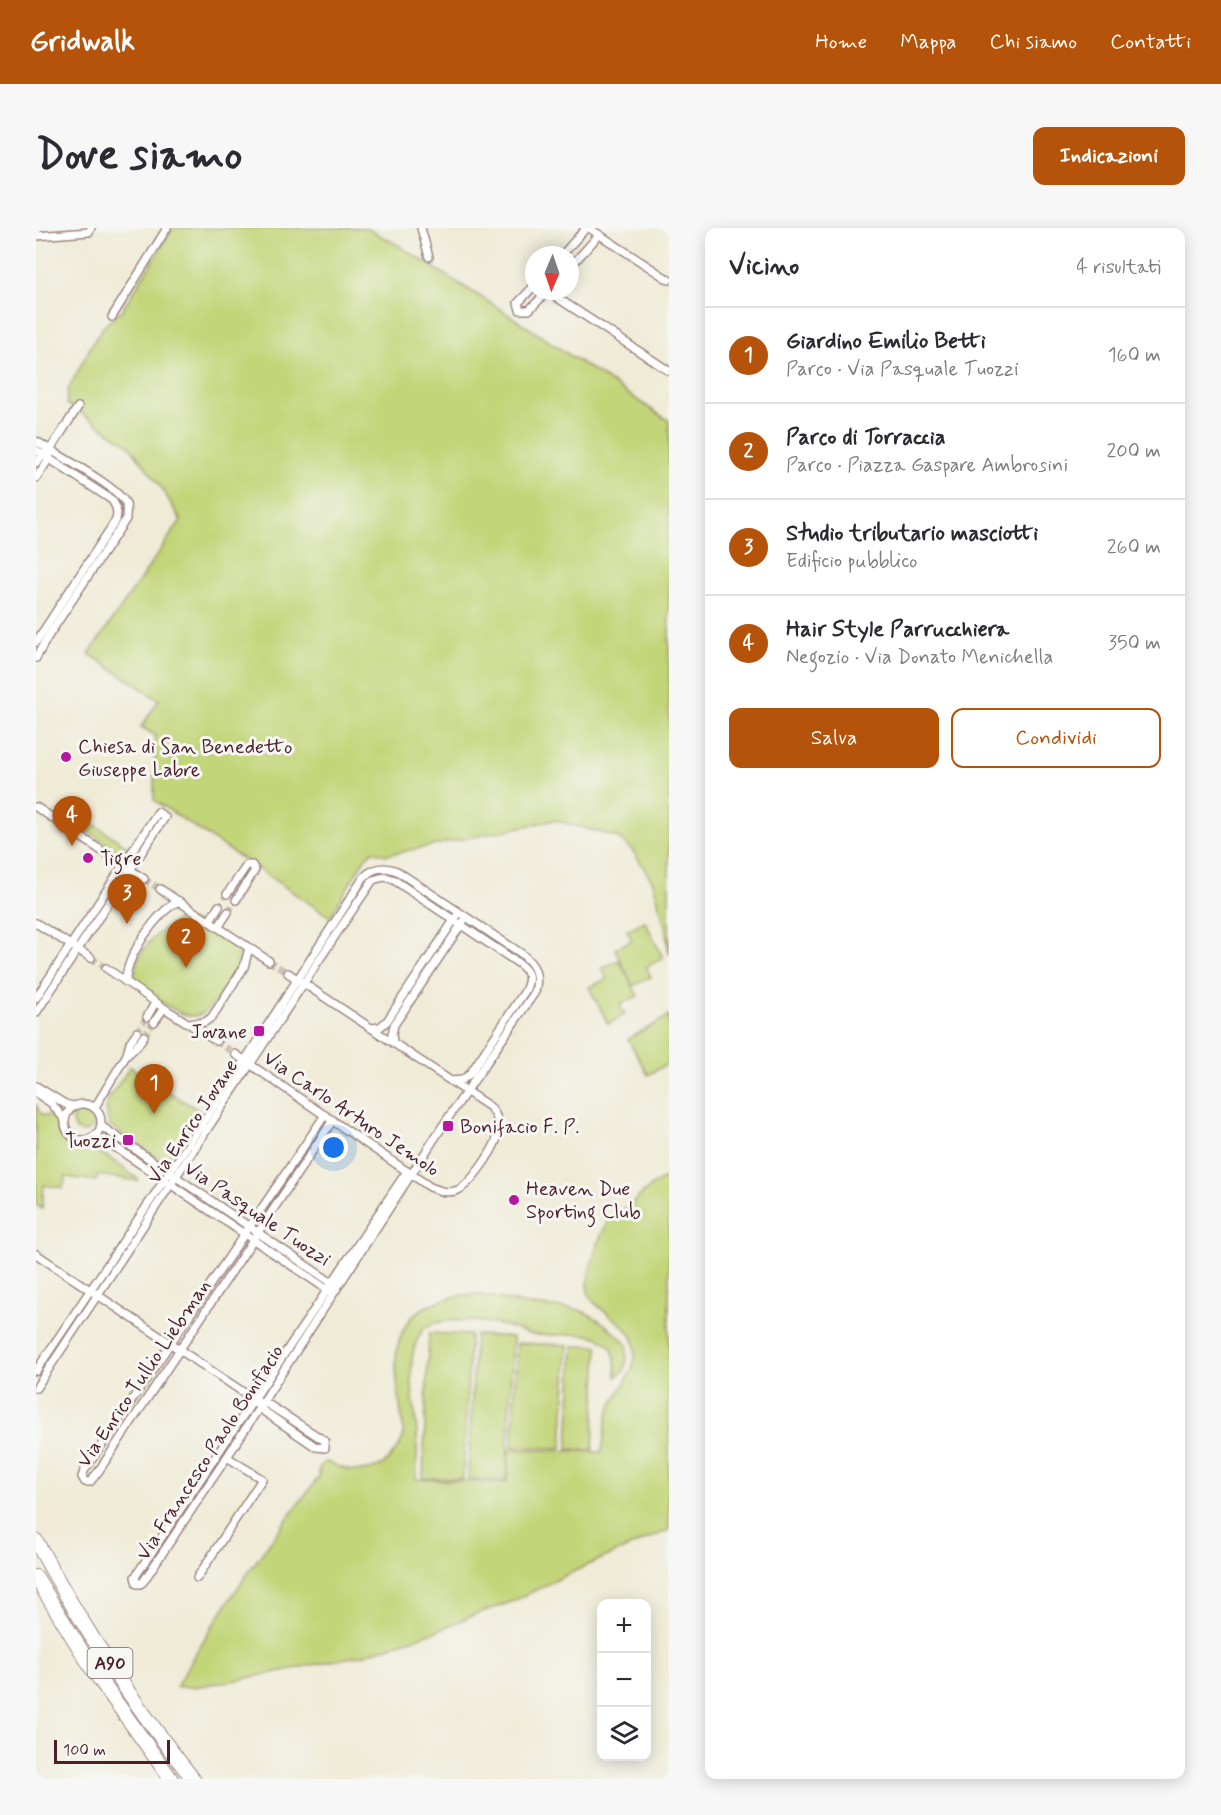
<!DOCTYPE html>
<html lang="it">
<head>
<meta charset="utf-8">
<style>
  body { margin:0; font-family:Mynerve,sans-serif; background:#f7f7f7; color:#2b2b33 }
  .controls { position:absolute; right:18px; bottom:18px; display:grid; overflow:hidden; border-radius:12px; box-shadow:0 3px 15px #0003 }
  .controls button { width:54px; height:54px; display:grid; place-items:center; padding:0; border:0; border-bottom:2px solid #e1e1e2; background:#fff; color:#2b2b33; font:30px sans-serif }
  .compass { position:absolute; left:489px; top:18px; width:54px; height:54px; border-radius:50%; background:#fff; box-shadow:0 3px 15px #0003; rotate:182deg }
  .scale { position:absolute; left:18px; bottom:15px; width:116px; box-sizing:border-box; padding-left:6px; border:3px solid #4a1f2b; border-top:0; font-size:16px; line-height:21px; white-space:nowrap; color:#4a1f2b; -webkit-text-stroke:4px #f6f6f2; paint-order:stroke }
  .you { position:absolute; left:298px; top:920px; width:21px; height:21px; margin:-15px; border:4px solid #fff; border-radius:50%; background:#1a73e8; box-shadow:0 0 0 9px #1a73e833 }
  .badge { display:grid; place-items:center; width:39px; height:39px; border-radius:50%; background:#b45309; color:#fff; font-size:20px; font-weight:700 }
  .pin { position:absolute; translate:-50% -50px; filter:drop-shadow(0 2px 3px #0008) }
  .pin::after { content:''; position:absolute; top:32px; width:21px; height:18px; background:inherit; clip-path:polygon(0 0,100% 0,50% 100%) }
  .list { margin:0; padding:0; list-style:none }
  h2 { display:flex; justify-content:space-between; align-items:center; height:78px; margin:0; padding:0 24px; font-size:26px }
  h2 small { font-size:20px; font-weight:400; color:#7c7c81 }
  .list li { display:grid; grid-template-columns:39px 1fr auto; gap:18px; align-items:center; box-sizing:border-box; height:96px; padding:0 24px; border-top:2px solid #e1e1e2 }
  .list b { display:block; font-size:22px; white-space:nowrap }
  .list p { margin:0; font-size:20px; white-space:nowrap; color:#7c7c81 }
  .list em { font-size:20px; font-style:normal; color:#7c7c81 }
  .actions { display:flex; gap:12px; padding:18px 24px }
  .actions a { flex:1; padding:14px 0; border:2px solid #b45309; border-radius:12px; text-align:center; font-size:21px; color:#b45309 }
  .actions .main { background:#b45309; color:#fff }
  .icon { flex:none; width:33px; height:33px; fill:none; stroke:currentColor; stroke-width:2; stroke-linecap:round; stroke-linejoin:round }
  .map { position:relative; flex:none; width:633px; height:1551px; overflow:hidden; border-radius:12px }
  header { display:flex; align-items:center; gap:36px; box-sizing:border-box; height:84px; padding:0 30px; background:#b45309; color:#fff }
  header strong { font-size:28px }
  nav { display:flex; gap:33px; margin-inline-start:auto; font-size:21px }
  .intro { display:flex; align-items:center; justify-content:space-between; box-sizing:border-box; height:144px; padding:0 36px }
  h1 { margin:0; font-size:42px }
  .button { padding:15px 27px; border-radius:12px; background:#b45309; color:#fff; font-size:21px; font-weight:700 }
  main { display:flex; gap:36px; padding:0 36px }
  aside { flex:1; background:#fff; border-radius:12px; box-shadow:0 3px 15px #0003 }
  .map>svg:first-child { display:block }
  .green { fill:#c2d578; stroke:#867a52; stroke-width:1.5 }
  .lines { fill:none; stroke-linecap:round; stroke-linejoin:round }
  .street-tunnel { stroke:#cec2b4; stroke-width:7; stroke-dasharray:7 3.5; stroke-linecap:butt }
  .street-casing { stroke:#9c8580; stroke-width:10 }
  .highway-casing { stroke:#9c8580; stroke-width:16 }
  .street { stroke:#fff; stroke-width:7 }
  .highway { stroke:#fff; stroke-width:14 }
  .poi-dot { fill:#b5179e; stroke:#f6f6f2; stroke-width:2 }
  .labels { text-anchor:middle; stroke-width:6; stroke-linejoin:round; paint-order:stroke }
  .shield { fill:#f6f6f2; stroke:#7e6067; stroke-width:1.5 }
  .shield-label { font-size:18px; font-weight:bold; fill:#4a1f2b }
  .poi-label { font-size:20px; fill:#4a1f2b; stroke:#f6f6f2; text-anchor:start }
  .street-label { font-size:20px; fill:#4a1f2b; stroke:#f6f6f2 }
</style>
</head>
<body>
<header>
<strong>Gridwalk</strong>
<nav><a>Home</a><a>Mappa</a><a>Chi siamo</a><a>Contatti</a></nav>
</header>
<div class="intro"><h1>Dove siamo</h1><a class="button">Indicazioni</a></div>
<main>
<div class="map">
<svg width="633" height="1551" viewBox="0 0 633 1551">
  <rect width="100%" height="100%" fill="#f6f6f2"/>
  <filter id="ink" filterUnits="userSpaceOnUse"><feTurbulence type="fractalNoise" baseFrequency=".0167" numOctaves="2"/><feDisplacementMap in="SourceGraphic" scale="12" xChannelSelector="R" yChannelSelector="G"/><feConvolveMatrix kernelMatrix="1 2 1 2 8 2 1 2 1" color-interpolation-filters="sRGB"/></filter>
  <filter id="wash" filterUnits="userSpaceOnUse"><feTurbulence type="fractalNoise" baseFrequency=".008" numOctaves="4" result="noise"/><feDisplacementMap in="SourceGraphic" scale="24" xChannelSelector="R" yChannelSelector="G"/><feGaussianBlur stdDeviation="1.35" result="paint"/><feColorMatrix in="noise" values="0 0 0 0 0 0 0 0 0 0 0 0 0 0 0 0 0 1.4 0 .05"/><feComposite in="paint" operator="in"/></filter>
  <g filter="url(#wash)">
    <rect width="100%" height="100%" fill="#efebd6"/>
    <!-- green -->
    <g class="green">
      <path d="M137 0H330L360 16 467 83 633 193V726L629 699 617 654 597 623 581 609 518 592 351 627 336 623 329 630 294 689 118 572 119 507 105 499 123 472 53 426 145 292 125 259 93 217 31 176 32 162 55 118 67 99 86 82Z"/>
      <path d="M46 588 92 619 88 622 81 623 41 596Z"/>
      <path d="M145 691C159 692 168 697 179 704 187 710 200 715 202 726 206 739 180 776 169 784 164 787 157 789 151 787 136 784 121 769 108 761 82 738 122 700 145 691Z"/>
      <path d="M609 693 627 730 610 739 615 749 597 758 579 721 596 712 591 702Z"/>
      <path d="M583 732 602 768 584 777 589 787 572 796 553 759 571 751 566 740Z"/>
      <path d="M633 788V835L612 847 592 811Z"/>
      <path d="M94 839 165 884 129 935 73 897 70 878 71 873Z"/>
      <path d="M0 876C7 894 7 883 20 890 19 905 28 919 44 920 49 921 53 919 58 921 73 929 88 941 102 951V953L62 947 60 953 30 949 27 960 8 957 6 981 0 977Z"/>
      <circle cx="47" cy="893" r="11"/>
      <path d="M633 948V1302L549 1338 475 1374 438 1387 398 1404 326 1427 196 1453 157 1459H140C181 1385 231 1316 283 1249V1240L289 1234C296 1235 300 1238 306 1240 321 1246 343 1243 353 1231 357 1226 364 1218 366 1212 369 1204 366 1194 365 1185 361 1152 352 1117 376 1089 383 1081 394 1077 404 1073 439 1059 458 1071 493 1077 509 1079 527 1078 543 1082 561 1088 578 1103 591 1117V1130L588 1143 580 1149C579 1137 581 1124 571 1115 552 1100 522 1109 500 1107 489 1106 479 1100 469 1098 451 1094 398 1086 386 1103 367 1129 379 1176 381 1206 382 1221 380 1236 380 1251L471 1255 473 1221 565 1224C570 1211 568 1196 573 1183 582 1161 607 1138 597 1111 591 1095 563 1084 554 1069 546 1055 563 1009 571 995 575 991 581 987 586 983 603 970 612 957 633 948Z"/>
      <path d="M393 1105 434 1107 427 1251 387 1250Z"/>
      <path d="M439 1107 477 1109 470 1253 432 1251Z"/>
      <path d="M481 1115 532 1117 526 1220 476 1219Z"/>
      <path d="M537 1118H562L557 1222 532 1221Z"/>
    </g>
  </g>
  <g filter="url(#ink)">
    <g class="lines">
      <!-- street-tunnel -->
      <g class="street-tunnel">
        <path d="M108 651 124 661"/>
        <path d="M192 684 200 672"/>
        <path d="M55 730 70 740"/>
        <path d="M233 733 252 745"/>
        <path d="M101 804 111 789"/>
        <path d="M108 808 118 794"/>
        <path d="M180 813 199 826"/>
      </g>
      <defs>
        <g id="street">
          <path d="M385 0 393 29"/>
          <path d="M553 0 633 52"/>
          <path d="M0 8 53 4 55 0"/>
          <path d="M526 27 550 0"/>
          <path d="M534 39 563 7"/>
          <path d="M498 58 482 75 484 82H493L512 63"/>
          <path d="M511 63 633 143"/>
          <path d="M76 89 131 0"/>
          <path d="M0 213C18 225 83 259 90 276 91 280 90 286 90 291L11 410 0 430"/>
          <path d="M0 222 76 272 80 279 81 286 80 292 0 414"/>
          <path d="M0 235 9 225"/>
          <path d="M0 250 13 231 14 222 42 179"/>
          <path d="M0 579 108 651"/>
          <path d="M124 661 233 733"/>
          <path d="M191 666 211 637H216L219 642 200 672"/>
          <path d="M174 692 183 678"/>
          <path d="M0 695 55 730"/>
          <path d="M183 698 192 684"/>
          <path d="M70 740 128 780 180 813"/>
          <path d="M90 754C89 730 121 683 143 673"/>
          <path d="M0 770 122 584 129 589 0 785"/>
          <path d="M111 789 119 775"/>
          <path d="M118 794 128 780"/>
          <path d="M154 796 169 794 176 789 208 739 213 720"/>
          <path d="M336 800 344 799 351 793 420 689"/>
          <path d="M357 814 356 806 358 797 427 694"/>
          <path d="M91 826 94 814 101 804"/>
          <path d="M199 826 394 959C404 963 412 966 422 962 435 956 461 919 462 905 464 895 460 886 454 879L252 745"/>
          <path d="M0 858 29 876 37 878"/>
          <path d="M0 865 15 875 29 892"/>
          <circle cx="47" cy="894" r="18"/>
          <path d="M59 879 90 828 101 818 108 808"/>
          <path d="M289 887 48 1243 46 1249 49 1254H54L62 1244 297 892"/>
          <path d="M65 898 299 1057"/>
          <path d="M56 910 67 911 295 1064"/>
          <path d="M0 1026 219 1172 233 1177 289 1213V1220L280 1219 223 1180 221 1176"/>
          <path d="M0 1143 211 829 328 649C338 639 348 638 361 643L486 726C500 738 503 747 499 764L408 896 191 1229 107 1354 104 1356H101L99 1349 371 943"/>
          <path d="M0 1160 303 702 337 652C346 649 350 648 358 652L482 735C494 744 495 750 489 763L434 846 426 852 415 853"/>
          <path d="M161 1350 226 1251 191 1229"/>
        </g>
        <g id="highway">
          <path d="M0 1313C45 1397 98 1477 157 1551"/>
          <path d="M0 1349 57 1442 135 1551"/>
        </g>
      </defs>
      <!-- street casing -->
      <use href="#street" class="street-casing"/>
      <!-- highway casing -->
      <use href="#highway" class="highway-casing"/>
      <!-- street -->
      <use href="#street" class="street"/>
      <!-- highway -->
      <use href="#highway" class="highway"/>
    </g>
  </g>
  <!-- markers -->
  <g class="poi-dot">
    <circle cx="30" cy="529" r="6"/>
    <circle cx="52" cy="630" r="6"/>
    <rect x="217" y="797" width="12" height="12" rx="3"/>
    <rect x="406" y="892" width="12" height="12" rx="3"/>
    <rect x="86" y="906" width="12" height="12" rx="3"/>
    <circle cx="478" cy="972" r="6"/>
  </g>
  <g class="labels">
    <!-- shield labels -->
    <rect class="shield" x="51.5" y="1420" width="45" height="30" rx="4.5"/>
    <g class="shield-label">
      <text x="74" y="1441">A90</text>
    </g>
    <!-- poi labels -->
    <g class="poi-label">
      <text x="42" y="525">Chiesa di San Benedetto<tspan x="42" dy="23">Giuseppe Labre</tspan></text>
      <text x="64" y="637">Tigre</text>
      <text x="211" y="810" text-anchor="end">Jovane</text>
      <text x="424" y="905">Bonifacio F. P.</text>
      <text x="80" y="919" text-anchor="end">Tuozzi</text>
      <text x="490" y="967">Heaven Due<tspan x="490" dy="23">Sporting Club</tspan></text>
    </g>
    <!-- street labels -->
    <g class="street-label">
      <text transform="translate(316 885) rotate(34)" y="7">Via Carlo Arturo Jemolo</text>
      <text transform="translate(156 893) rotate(-56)" y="7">Via Enrico Jovane</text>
      <text transform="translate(222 985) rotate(34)" y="7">Via Pasquale Tuozzi</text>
      <text transform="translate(107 1145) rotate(-56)" y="7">Via Enrico Tullio Liebman</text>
      <text transform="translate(173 1224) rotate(-57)" y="7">Via Francesco Paolo Bonifacio</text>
    </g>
  </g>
</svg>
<div class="controls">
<button>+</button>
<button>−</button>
<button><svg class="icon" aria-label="layers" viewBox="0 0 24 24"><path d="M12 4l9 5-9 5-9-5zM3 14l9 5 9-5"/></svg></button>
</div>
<svg class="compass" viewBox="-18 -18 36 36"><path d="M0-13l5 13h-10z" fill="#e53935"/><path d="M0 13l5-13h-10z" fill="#7c7c81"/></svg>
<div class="scale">100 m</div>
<div class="you"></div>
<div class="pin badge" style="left:118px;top:886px">1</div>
<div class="pin badge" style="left:150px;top:740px">2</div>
<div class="pin badge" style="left:91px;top:696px">3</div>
<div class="pin badge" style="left:36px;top:618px">4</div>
</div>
<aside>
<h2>Vicino<small>4 risultati</small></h2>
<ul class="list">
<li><span class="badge">1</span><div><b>Giardino Emilio Betti</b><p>Parco · Via Pasquale Tuozzi</p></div><em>160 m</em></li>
<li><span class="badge">2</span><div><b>Parco di Torraccia</b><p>Parco · Piazza Gaspare Ambrosini</p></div><em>200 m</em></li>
<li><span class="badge">3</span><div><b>Studio tributario masciotti</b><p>Edificio pubblico</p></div><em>260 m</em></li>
<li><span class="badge">4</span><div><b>Hair Style Parrucchiera</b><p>Negozio · Via Donato Menichella</p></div><em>350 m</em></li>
</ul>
<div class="actions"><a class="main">Salva</a><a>Condividi</a></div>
</aside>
</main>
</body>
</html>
